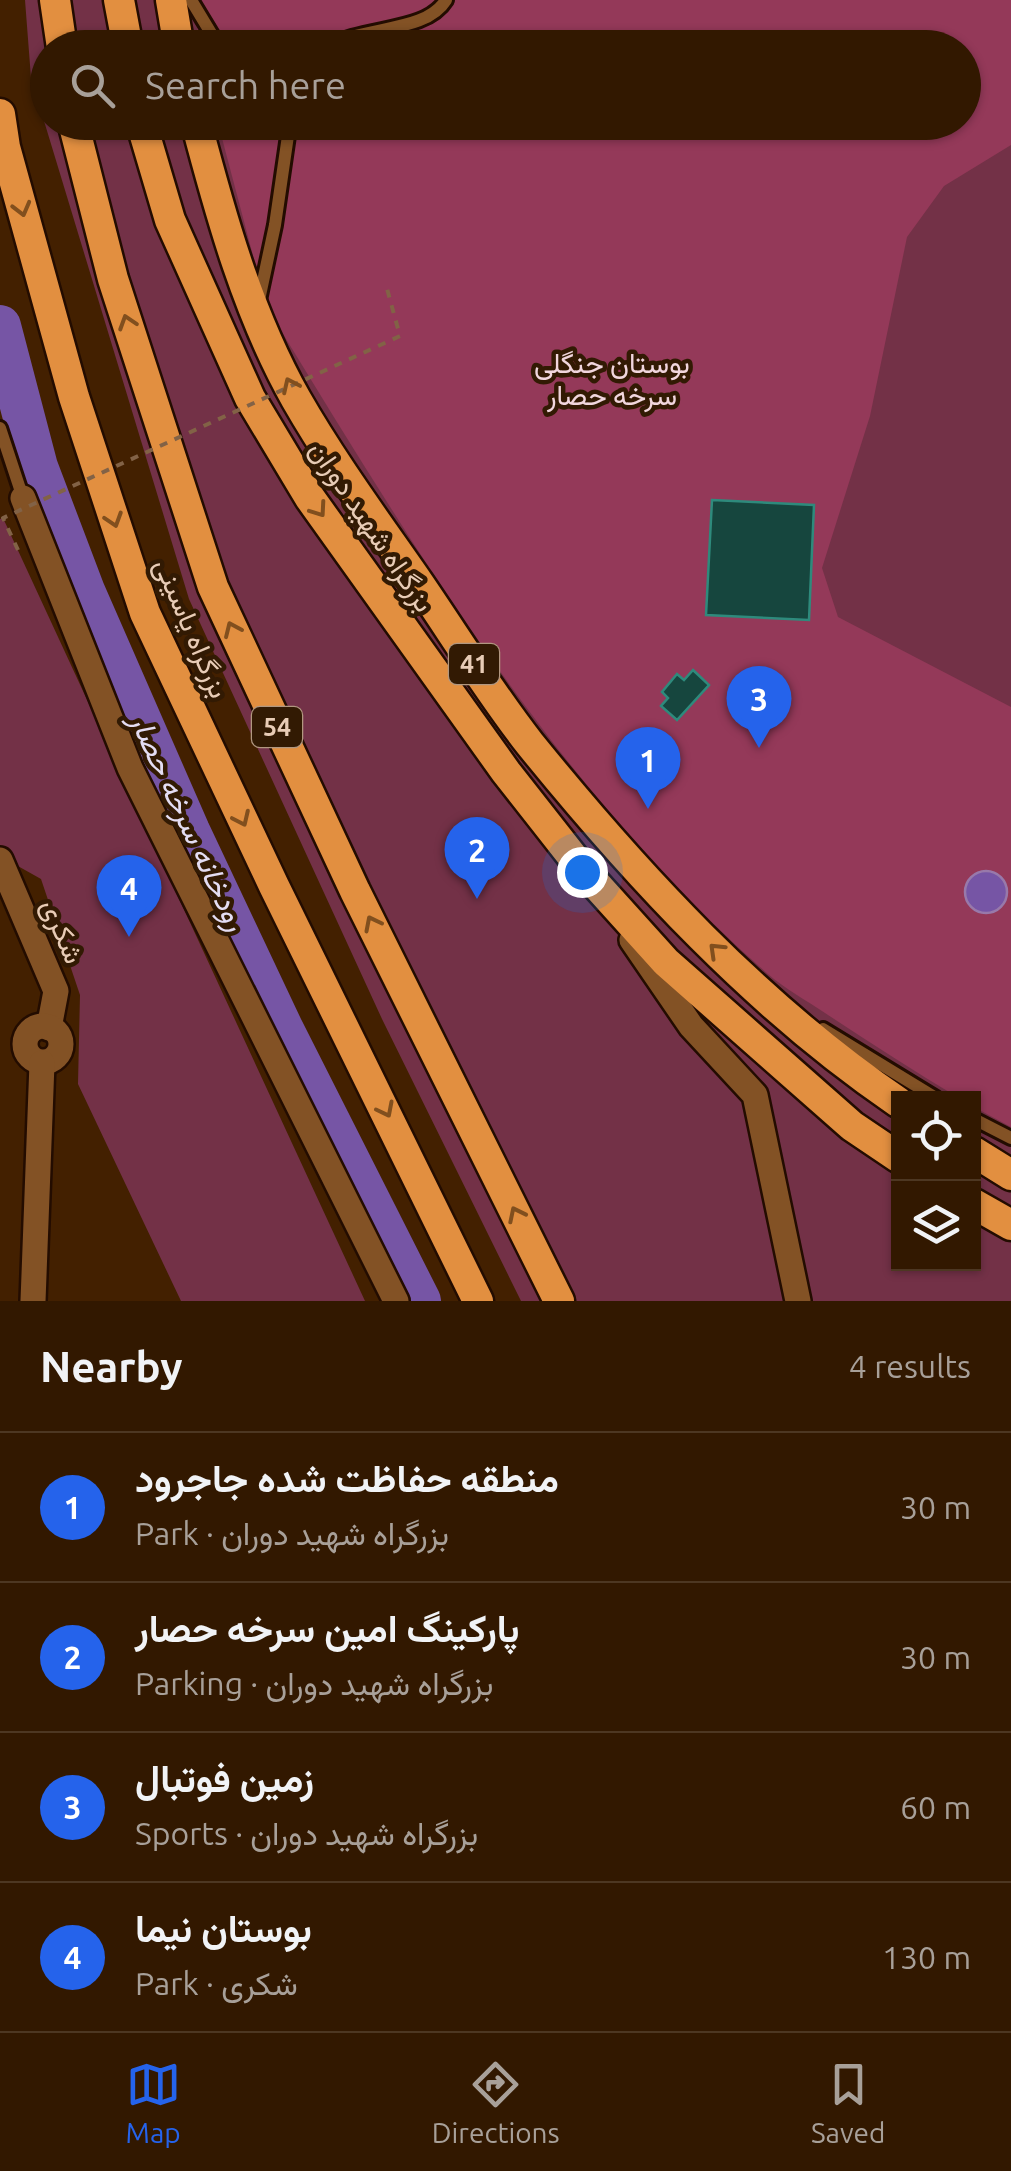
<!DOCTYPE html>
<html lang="en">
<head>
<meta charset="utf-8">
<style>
  body { margin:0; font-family:Ubuntu,Vazirmatn,sans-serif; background:#3d250f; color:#f1f3f6 }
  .controls { position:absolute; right:30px; bottom:30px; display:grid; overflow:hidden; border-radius:0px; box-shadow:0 2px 8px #0004 }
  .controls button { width:90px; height:90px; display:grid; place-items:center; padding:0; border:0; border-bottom:2px solid #4d3722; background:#321800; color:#f1f3f6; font:50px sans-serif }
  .you { position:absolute; left:582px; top:872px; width:35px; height:35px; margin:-25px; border:8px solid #fff; border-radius:50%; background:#1a73e8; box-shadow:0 0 0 15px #1a73e833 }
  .badge { display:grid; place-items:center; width:65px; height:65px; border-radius:50%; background:#2563eb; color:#fff; font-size:32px; font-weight:700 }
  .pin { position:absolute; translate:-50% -82px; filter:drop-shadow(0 2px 5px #0008) }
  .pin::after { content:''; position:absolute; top:52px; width:35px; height:30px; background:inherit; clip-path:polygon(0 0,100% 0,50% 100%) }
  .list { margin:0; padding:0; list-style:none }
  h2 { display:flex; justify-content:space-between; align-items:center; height:130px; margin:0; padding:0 40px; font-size:42px }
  h2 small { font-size:32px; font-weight:400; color:#a8a099 }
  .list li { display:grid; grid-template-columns:65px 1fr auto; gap:30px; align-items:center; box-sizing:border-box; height:150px; padding:0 40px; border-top:2px solid #4d3722 }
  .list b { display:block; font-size:38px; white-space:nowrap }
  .list p { margin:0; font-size:32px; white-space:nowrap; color:#a8a099 }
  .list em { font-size:32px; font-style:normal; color:#a8a099 }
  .icon { flex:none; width:55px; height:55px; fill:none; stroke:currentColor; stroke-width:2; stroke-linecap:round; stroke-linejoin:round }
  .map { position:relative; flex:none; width:1011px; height:1301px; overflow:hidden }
  .search { position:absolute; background:#321800; box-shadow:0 2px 8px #0004; left:30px; right:30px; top:30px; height:110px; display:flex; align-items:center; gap:25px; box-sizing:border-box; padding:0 35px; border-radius:55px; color:#a8a099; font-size:38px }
  .sheet { height:730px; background:#321800 }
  nav { display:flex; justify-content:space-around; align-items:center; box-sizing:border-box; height:140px; border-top:2px solid #4d3722; background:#321800; font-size:28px; color:#a8a099 }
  nav a { display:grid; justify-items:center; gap:5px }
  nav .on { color:#2563eb }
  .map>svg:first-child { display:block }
  .green { fill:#733147; fill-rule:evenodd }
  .forest { fill:#943959 }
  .water { fill:#7655a5; stroke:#9879aa; stroke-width:2.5 }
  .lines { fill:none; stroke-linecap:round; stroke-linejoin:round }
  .river { stroke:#7655a5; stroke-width:42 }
  .building { fill:#16463e; stroke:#2e8a7c; stroke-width:2.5 }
  .lane-casing { stroke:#230c00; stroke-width:18 }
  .street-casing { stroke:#230c00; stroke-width:30 }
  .highway-casing { stroke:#230c00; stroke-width:35 }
  .lane { stroke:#835225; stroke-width:12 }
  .street { stroke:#835225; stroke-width:25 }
  .highway { stroke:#e28f40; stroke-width:30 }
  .path-bridge { stroke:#826246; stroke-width:4; stroke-dasharray:8 8; stroke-linecap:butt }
  .oneway { stroke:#814f1e }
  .labels { text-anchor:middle; stroke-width:9; stroke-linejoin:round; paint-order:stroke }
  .shield { fill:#321a03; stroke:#b19780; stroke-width:2.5 }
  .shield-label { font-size:25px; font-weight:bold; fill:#e8ccb6 }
  .park-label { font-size:28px; fill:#f1d6dd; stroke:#321a03 }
  .street-label { font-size:28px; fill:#e8ccb6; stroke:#321a03 }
  .water-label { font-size:30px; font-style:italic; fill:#e4ddf3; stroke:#321a03 }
</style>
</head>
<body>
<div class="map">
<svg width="1011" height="1301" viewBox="0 0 1011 1301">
  <rect width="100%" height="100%" fill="#432000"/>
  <!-- green -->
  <g class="green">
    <path d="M25 0H1011V1301H521L382 1019 189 599 31 78ZM48 48H964V122H48ZM898 1098H974V1264H898Z"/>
    <path d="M3 518 365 1301H181L78 1084 80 995 41 879 0 856V519Z"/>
  </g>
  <!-- forest -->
  <path class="forest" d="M196 0H1011V145L944 186 907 237 870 416 822 568 838 617 1011 707V1127L974 1107V1098H959C914 1071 869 1042 825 1013 806 1000 785 989 768 974 560 793 418 554 275 321L265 301 218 123 964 122V48L201 47 195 17Z"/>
  <!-- water -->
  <circle class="water" cx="986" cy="892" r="21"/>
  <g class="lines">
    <!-- river -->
    <path class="river" d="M0 326 37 467 84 591 189 831 282 1028 420 1301"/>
  </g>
  <!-- building -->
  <g class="building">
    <path d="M712 500 814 505 809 620 706 615Z"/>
    <path d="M693 670 709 685 677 720 661 706 668 698 662 692 677 674 684 680Z"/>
  </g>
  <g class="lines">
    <defs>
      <g id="lane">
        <path d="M191 0 220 48"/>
        <path d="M327 48C361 25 425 34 446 0"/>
        <path d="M259 300 275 225 290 122"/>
        <path d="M0 428 23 498"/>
        <path d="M823 1029 936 1098"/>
        <path d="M974 1119 1011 1138"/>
      </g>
      <g id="street">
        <path d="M23 498 130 768 396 1301"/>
        <path d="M0 860 56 991 49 1028"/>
        <path d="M632 940 691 1026 755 1095 798 1301"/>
        <circle cx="43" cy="1044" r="18"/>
        <path d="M33 1301 42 1063"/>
      </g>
      <g id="highway">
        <path d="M55 0 62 48"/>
        <path d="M119 0 128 48"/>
        <path d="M171 0 179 48"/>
        <path d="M0 114 5 147 74 397 145 613 274 886 478 1301"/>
        <path d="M73 122 113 279 213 587 355 891 559 1301"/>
        <path d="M141 122 170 220 250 398 310 498 506 772 583 870 666 962 852 1126 898 1157"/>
        <path d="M196 122C221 217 248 314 296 399 332 462 377 523 418 582 455 636 490 693 530 744 637 876 757 1006 898 1102"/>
        <path d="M974 1152 1011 1175"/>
        <path d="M974 1204 1011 1225"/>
      </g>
    </defs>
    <!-- lane casing -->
    <use href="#lane" class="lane-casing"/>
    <!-- street casing -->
    <use href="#street" class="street-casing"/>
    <!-- highway casing -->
    <use href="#highway" class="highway-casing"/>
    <!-- lane -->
    <use href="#lane" class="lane"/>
    <!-- street -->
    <use href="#street" class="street"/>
    <!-- highway -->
    <use href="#highway" class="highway"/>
    <!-- path-bridge -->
    <path class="path-bridge" d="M18 550 3 518 400 336 386 285"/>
  </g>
  <!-- one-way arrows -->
  <defs><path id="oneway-chevron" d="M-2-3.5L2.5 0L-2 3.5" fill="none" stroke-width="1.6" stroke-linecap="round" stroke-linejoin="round" transform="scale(2.5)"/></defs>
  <g class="oneway">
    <use href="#oneway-chevron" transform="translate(22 209) rotate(75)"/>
    <use href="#oneway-chevron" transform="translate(127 322) rotate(-108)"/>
    <use href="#oneway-chevron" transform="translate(290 385) rotate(-115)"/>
    <use href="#oneway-chevron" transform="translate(319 510) rotate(55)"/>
    <use href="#oneway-chevron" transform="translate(114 520) rotate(72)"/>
    <use href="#oneway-chevron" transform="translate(232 629) rotate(-114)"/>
    <use href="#oneway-chevron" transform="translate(242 819) rotate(65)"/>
    <use href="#oneway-chevron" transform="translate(372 923) rotate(-117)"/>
    <use href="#oneway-chevron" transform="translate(716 950) rotate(-136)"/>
    <use href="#oneway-chevron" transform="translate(386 1110) rotate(63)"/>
    <use href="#oneway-chevron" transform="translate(516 1214) rotate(-116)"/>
  </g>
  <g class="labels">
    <!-- shield labels -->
    <g class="shield">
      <rect x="449" y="644" width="50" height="40" rx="8"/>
      <rect x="252" y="707" width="50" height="40" rx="8"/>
    </g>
    <g class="shield-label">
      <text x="474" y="673">41</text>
      <text x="277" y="736">54</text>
    </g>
    <!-- park labels -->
    <g class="park-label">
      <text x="612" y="373">بوستان جنگلی<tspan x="612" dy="32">سرخه حصار</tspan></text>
    </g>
    <!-- street labels -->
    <g class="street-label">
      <text transform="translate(372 526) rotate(56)" y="10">بزرگراه شهید دوران</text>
      <text transform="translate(192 628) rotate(67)" y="10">بزرگراه یاسینی</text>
      <text transform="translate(63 931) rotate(67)" y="10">شکری</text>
    </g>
    <!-- water labels -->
    <g class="water-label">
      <text transform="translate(188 822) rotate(65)" y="10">رودخانه سرخه حصار</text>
    </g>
  </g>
</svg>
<div class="controls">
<button><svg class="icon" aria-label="locate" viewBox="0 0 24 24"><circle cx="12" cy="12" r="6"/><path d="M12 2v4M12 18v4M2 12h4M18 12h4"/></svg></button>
<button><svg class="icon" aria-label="layers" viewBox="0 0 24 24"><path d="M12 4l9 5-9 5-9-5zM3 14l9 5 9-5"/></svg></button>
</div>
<div class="you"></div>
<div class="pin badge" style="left:648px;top:809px">1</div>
<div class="pin badge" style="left:477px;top:899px">2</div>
<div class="pin badge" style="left:759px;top:748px">3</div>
<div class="pin badge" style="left:129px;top:937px">4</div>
<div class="search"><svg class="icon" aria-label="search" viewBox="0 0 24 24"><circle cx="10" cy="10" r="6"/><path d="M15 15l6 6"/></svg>Search here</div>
</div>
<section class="sheet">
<h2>Nearby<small>4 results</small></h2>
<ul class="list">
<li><span class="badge">1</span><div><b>منطقه حفاظت شده جاجرود</b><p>Park · بزرگراه شهید دوران</p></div><em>30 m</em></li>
<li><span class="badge">2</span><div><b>پارکینگ امین سرخه حصار</b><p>Parking · بزرگراه شهید دوران</p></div><em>30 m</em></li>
<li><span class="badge">3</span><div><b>زمین فوتبال</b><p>Sports · بزرگراه شهید دوران</p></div><em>60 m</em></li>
<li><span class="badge">4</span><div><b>بوستان نیما</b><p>Park · شکری</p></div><em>130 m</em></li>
</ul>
</section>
<nav>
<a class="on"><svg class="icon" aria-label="map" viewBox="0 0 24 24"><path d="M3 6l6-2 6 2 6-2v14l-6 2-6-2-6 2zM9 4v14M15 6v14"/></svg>Map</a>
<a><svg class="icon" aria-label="directions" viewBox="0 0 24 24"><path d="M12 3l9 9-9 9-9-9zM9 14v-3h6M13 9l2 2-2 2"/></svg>Directions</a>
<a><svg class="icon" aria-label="saved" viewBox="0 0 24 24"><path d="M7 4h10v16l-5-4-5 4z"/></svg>Saved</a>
</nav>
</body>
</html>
